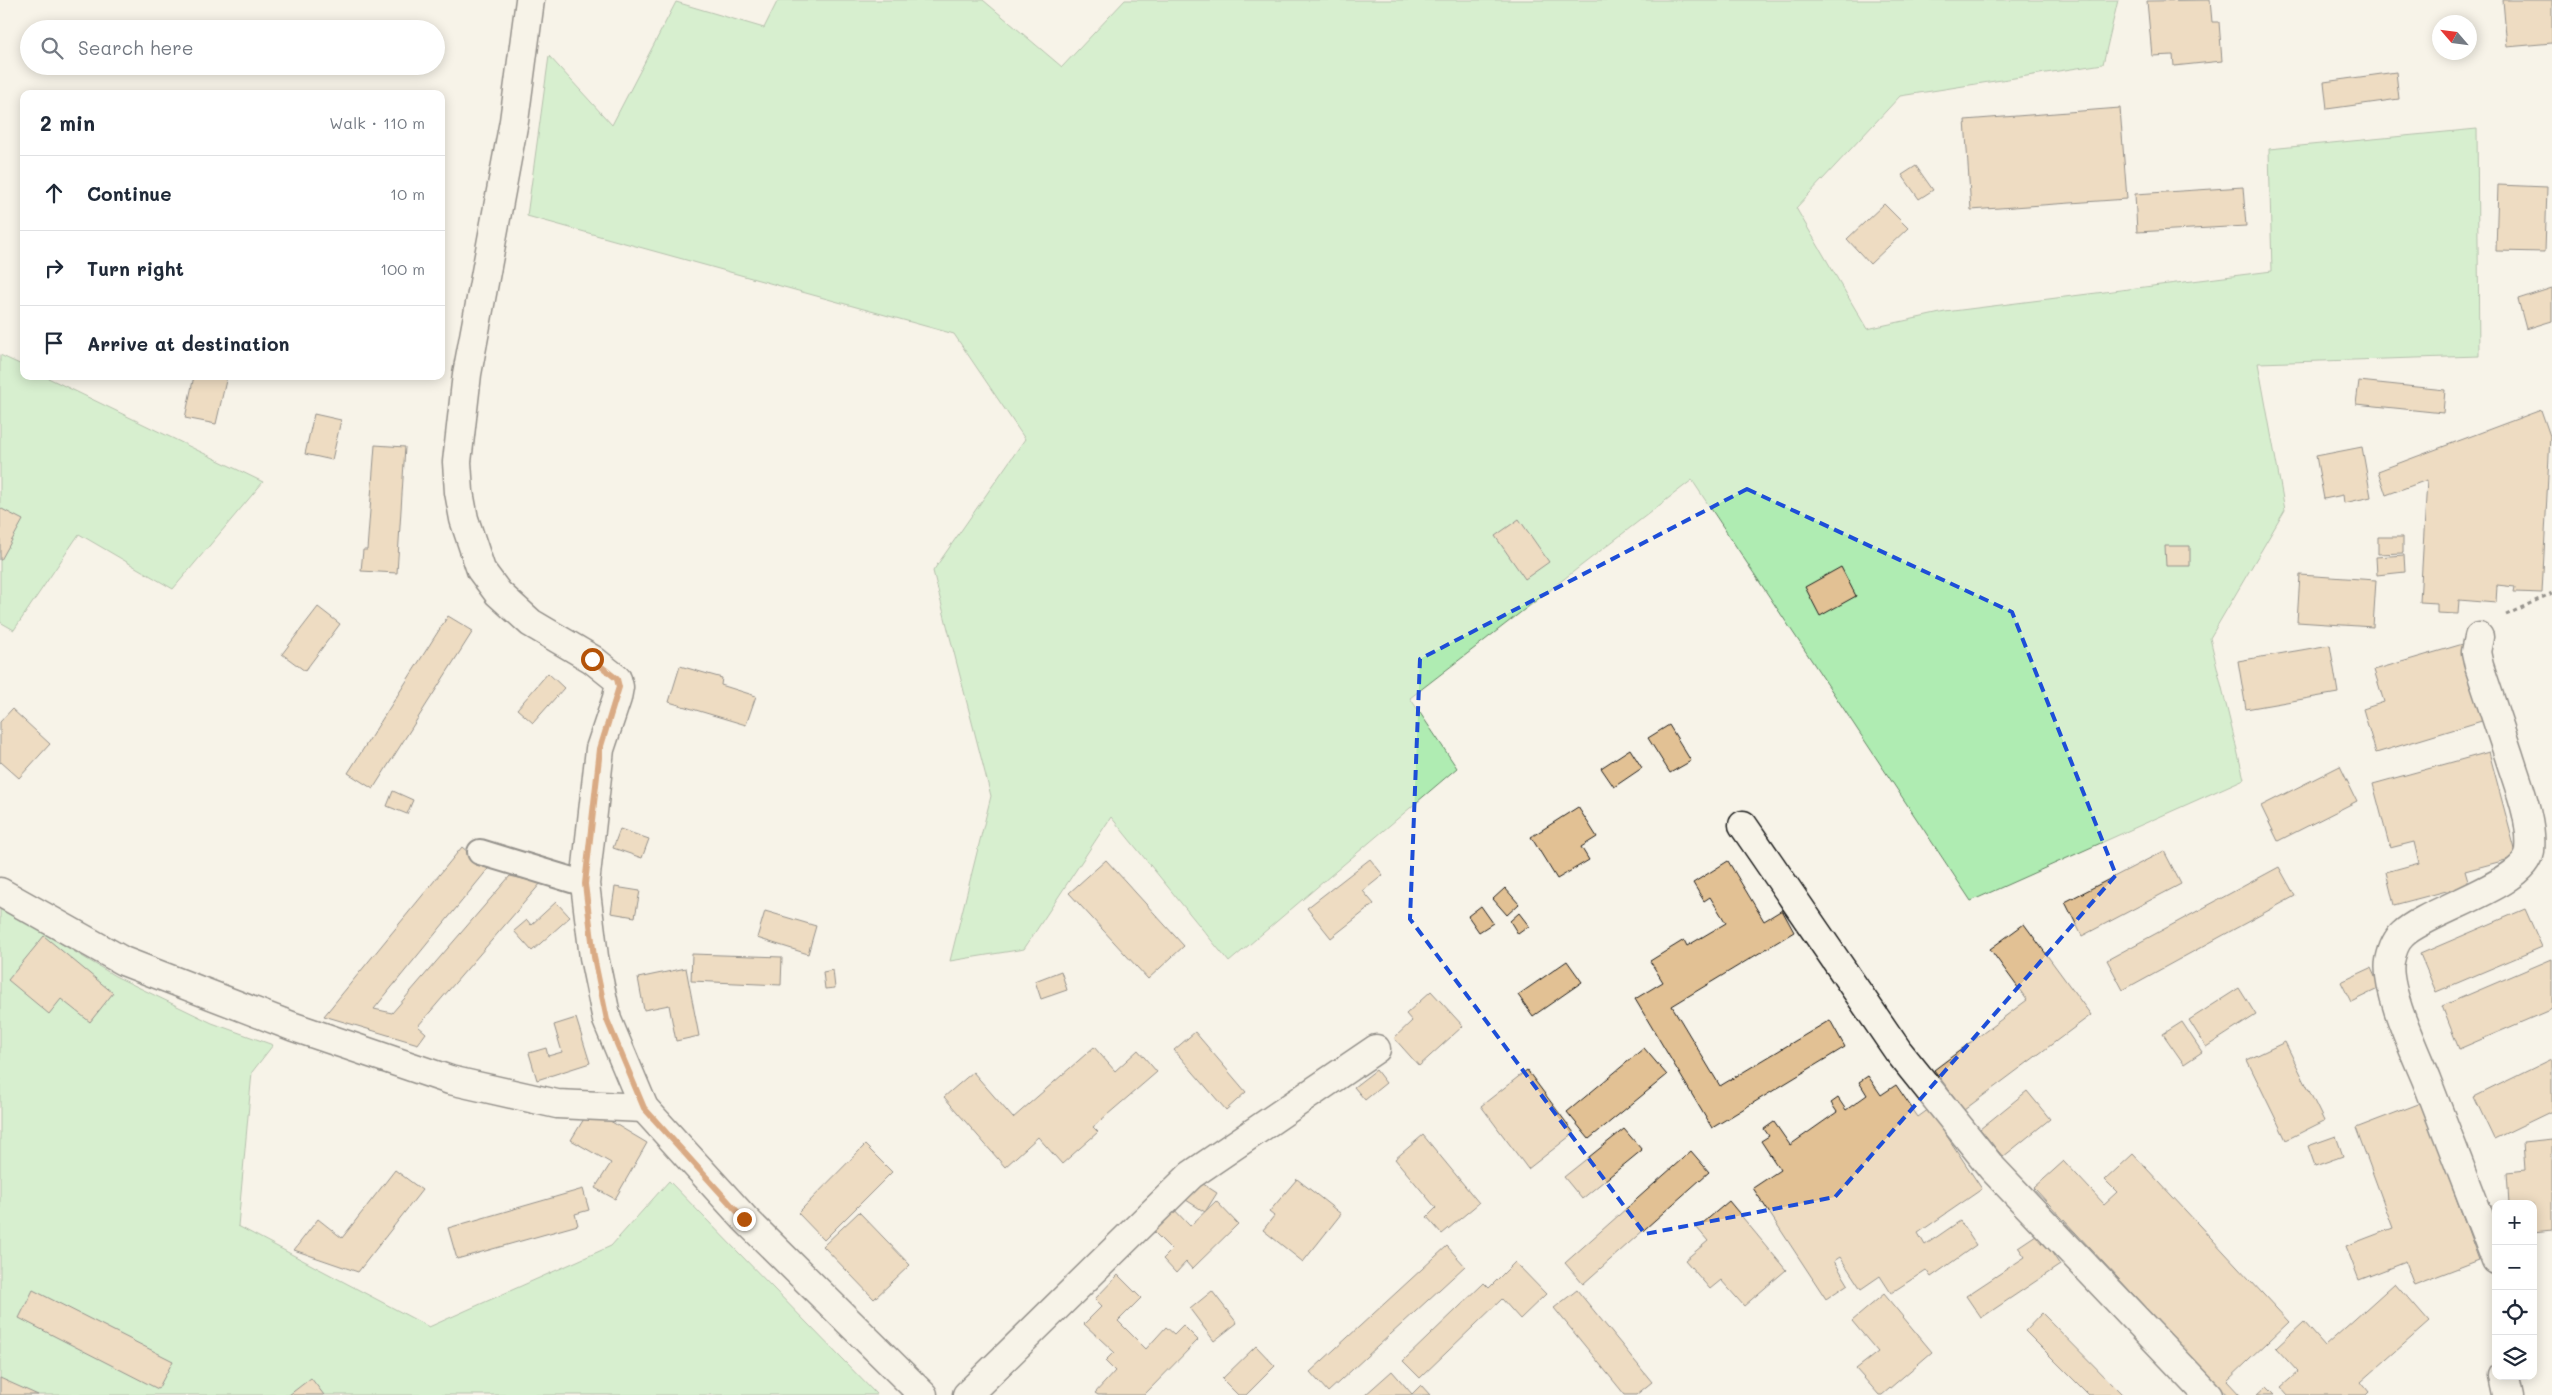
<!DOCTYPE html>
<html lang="en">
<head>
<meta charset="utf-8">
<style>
  body { margin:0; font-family:Mali,sans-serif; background:#f2f2f3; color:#1f2937 }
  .controls { position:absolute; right:15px; bottom:15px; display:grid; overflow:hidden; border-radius:10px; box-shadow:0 2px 12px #0003 }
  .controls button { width:45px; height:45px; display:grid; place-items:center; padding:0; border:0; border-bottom:1px solid #e0e1e3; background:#fff; color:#1f2937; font:25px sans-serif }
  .compass { position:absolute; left:2432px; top:15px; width:45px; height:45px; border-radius:50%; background:#fff; box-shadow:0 2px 12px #0003; rotate:298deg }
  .stop { position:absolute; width:15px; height:15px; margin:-11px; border:4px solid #b45309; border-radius:50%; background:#fff }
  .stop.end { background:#b45309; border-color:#fff; box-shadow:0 1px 5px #0008 }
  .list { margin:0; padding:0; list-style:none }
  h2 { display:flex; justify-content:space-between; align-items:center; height:65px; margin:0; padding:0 20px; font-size:21px }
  h2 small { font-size:16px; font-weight:400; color:#747a83 }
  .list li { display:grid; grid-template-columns:32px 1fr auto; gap:15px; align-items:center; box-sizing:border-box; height:75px; padding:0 20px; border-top:1px solid #e0e1e3 }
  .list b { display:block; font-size:19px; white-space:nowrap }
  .list em { font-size:16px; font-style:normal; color:#747a83 }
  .icon { flex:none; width:28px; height:28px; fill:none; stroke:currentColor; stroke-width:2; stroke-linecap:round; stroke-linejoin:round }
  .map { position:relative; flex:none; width:2552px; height:1395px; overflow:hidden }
  .search { position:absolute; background:#fff; box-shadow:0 2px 12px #0003; left:20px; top:20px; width:425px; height:55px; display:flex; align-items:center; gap:12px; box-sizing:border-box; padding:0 18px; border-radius:28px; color:#747a83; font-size:19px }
  .panel { position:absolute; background:#fff; box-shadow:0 2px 12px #0003; left:20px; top:90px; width:425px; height:290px; border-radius:10px }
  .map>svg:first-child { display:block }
  .green { fill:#afecb2; stroke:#668467 }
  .building { fill:#e2c194; stroke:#1c1c1c }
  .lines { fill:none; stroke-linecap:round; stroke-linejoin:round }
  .service-casing { stroke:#1c1c1c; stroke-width:28 }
  .minor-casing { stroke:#1c1c1c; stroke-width:31 }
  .path { stroke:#1c1c1c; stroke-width:3; stroke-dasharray:4 4; stroke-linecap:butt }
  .service { stroke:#f7f3e8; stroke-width:24 }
  .minor { stroke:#f7f3e8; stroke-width:28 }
  .route { stroke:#b45309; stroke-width:6 }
  .marked { fill:none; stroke:#1d4ed8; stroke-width:4; stroke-dasharray:10 6; stroke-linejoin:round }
</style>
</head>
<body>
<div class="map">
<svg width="2552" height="1395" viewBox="0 0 2552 1395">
  <rect width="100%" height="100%" fill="#f7f3e8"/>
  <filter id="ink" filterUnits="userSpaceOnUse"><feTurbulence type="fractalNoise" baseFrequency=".02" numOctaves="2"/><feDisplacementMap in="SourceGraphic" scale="10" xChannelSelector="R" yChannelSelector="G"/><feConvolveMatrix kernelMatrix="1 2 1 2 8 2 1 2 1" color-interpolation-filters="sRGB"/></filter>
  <g filter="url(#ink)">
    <!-- green -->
    <g class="green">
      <path d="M778 0H983L1062 67 1125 0H2118L2103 64 1900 96 1796 208 1867 329 1945 312 2272 271 2269 149 2477 129 2479 356 2258 363 2285 510 2210 638 2244 779 1971 901 1692 480 1410 698 1457 768 1229 962 1111 817 1024 949 950 961 991 796 933 571 1025 439 954 334 527 216 549 56 612 125 676 2 764 28Z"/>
      <path d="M0 355 24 366V376H44L263 482 173 589 79 534 14 630 0 622Z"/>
      <path d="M0 907 115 976 212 1023 273 1045 252 1072 238 1226 429 1327 611 1246 669 1181 877 1395H0Z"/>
    </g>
    <!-- building -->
    <g class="building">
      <path d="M2210 0 2212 22H2219L2222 61 2174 66 2173 55 2152 56 2147 1Z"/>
      <path d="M2503 0H2552V43L2507 47Z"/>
      <path d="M2396 72 2399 99 2327 109 2324 82Z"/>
      <path d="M2120 108 2127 199 1971 210 1965 120Z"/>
      <path d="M1916 166 1933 190 1919 199 1902 175Z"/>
      <path d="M2498 185 2547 187 2545 252 2496 251Z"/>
      <path d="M2243 187 2246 226 2137 232 2135 194Z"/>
      <path d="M1884 204 1908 228 1870 264 1847 239Z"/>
      <path d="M2552 288V321L2526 329 2518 299Z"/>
      <path d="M194 376H227L216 424 185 418Z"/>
      <path d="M2359 381 2445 390 2443 413 2356 404Z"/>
      <path d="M2541 410 2550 436 2542 593 2514 592 2515 587 2497 585 2496 603 2459 600 2458 614 2437 613V603L2420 602 2427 480 2386 495 2378 471Z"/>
      <path d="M314 414 341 420 332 460 305 454Z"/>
      <path d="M375 445 405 447 397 573 361 571 363 550H367Z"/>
      <path d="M2362 447 2371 497 2344 503 2343 495 2324 499 2316 456Z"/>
      <path d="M0 508 23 520 1 560H0Z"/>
      <path d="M1519 519 1549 562 1525 579 1495 536Z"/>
      <path d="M2378 537H2403V553L2378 554Z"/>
      <path d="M2165 546H2190V566H2166Z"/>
      <path d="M2404 555 2405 572 2377 575 2376 557Z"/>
      <path d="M1841 567 1856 596 1820 616 1805 587Z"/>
      <path d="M2300 575 2376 580 2373 627 2297 622Z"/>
      <path d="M318 607 340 624 305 671 282 654Z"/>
      <path d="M448 616 473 631 373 789 348 773Z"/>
      <path d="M2463 644 2485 720 2376 753 2363 709 2384 702 2374 670Z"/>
      <path d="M2330 645 2338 693 2246 709 2238 661Z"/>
      <path d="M680 666 722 678 721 685 756 696 746 725 669 702Z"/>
      <path d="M548 673 564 688 533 723 517 709Z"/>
      <path d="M12 709 50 744 19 778 1 762 0 763V722Z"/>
      <path d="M1669 725 1691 761 1670 773 1648 738Z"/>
      <path d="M1630 749 1642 768 1614 787 1601 768Z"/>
      <path d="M2489 752 2517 857 2465 871 2469 885 2394 905 2386 872 2419 863 2414 842 2390 848 2373 784Z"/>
      <path d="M2340 766 2357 801 2278 841 2261 806Z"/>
      <path d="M393 791 413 800 407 814 387 806Z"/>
      <path d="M1578 807 1597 837 1581 847 1589 860 1557 879 1531 837Z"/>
      <path d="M620 829 649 839 642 858 613 848Z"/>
      <path d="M462 847 488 869 374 1009 392 1013 510 876 541 883 418 1026 426 1033 418 1044 324 1016Z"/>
      <path d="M2164 851 2181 884 2082 936 2065 902Z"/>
      <path d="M1370 859 1383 875 1363 891 1374 904 1331 938 1307 908Z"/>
      <path d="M1106 860 1184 946 1148 979 1069 893Z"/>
      <path d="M1728 861 1764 921 1782 910 1794 932 1672 1006 1720 1086 1830 1020 1845 1047 1712 1128 1635 999 1663 982 1650 961 1684 940 1687 946 1726 923 1710 897 1704 901 1693 883Z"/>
      <path d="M2279 867 2295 896 2123 990 2107 960Z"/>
      <path d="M615 887 640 891 635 917 611 913Z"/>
      <path d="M1505 888 1519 904 1507 915 1493 899Z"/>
      <path d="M556 902 570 917 532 951 514 931 527 920 531 925Z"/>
      <path d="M1481 906 1493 923 1479 932 1468 916Z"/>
      <path d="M2525 909 2542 947 2436 992 2420 954Z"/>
      <path d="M765 911 816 926 808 954 757 938Z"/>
      <path d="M1519 913 1529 926 1518 934 1510 921Z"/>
      <path d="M2024 924 2091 1015 1964 1110 1934 1070 2027 1000 1990 949Z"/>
      <path d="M44 936 113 993 90 1022 61 999 49 1014 8 980Z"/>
      <path d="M692 954 782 957 781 985 691 981Z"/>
      <path d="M2552 959V1009L2459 1049 2442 1006Z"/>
      <path d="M1567 961 1582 982 1533 1016 1518 995Z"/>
      <path d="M686 968 699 1036 676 1041 669 1005 644 1010 638 978Z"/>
      <path d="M2371 968 2380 988 2351 1002 2341 982Z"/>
      <path d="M833 970 835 988 825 989 823 972Z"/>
      <path d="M1061 971 1067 990 1041 999 1035 981Z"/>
      <path d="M2239 988 2256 1015 2206 1047 2189 1020Z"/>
      <path d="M1431 991 1463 1026 1419 1066 1394 1038 1412 1021 1406 1014Z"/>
      <path d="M576 1018 590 1063 537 1080 529 1053 546 1048 548 1056 562 1052 554 1025Z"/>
      <path d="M2182 1022 2202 1052 2184 1064 2163 1034Z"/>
      <path d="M1195 1032 1246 1092 1226 1110 1174 1050Z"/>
      <path d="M2285 1042 2324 1121 2286 1140 2247 1060Z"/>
      <path d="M1094 1047 1115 1071 1138 1050 1157 1072 1093 1127 1098 1132 1062 1164 1038 1137 1005 1167 944 1097 973 1072 1013 1118Z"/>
      <path d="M1644 1048 1667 1075 1589 1139 1567 1112Z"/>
      <path d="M2552 1059V1111L2494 1139 2474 1097Z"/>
      <path d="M1376 1070 1386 1083 1365 1100 1354 1087Z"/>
      <path d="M1527 1070 1574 1133 1528 1169 1481 1106Z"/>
      <path d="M1868 1076 1881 1095 1896 1085 1918 1117 1929 1109 1982 1189 1918 1233 1925 1245 1960 1221 1976 1245 1931 1277 1926 1270 1891 1293 1880 1276 1861 1289 1840 1257 1834 1261 1848 1284 1826 1299 1753 1188 1780 1170 1761 1141 1769 1136 1764 1129 1774 1122 1790 1145 1837 1112 1831 1103 1838 1098 1846 1110 1867 1095 1859 1082Z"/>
      <path d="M2027 1091 2050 1119 2003 1157 1980 1129Z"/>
      <path d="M2421 1103 2479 1260 2414 1285 2405 1262 2359 1280 2346 1246 2393 1228 2356 1128Z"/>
      <path d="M590 1109 647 1143 615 1199 595 1188 611 1163 571 1140Z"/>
      <path d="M1624 1129 1642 1150 1582 1199 1564 1177Z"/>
      <path d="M1423 1135 1479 1203 1442 1234 1427 1217 1436 1208 1395 1159Z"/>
      <path d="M2336 1136 2343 1156 2315 1166 2308 1146Z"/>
      <path d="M2552 1139V1230L2533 1232V1204H2509L2507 1172 2525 1170 2523 1142Z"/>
      <path d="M865 1145 892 1172 824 1240 798 1213Z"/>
      <path d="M1691 1151 1709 1172 1583 1284 1565 1263Z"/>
      <path d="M2133 1154 2289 1322 2227 1381 2240 1395H2227L2034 1188 2064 1161 2104 1204 2117 1192 2105 1180Z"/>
      <path d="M395 1170 422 1190 358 1272 294 1250 318 1219 342 1238Z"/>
      <path d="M1191 1176 1217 1193 1205 1212 1186 1200 1193 1190Z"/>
      <path d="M1297 1179 1341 1214 1303 1262 1263 1230 1274 1216 1269 1212Z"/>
      <path d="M583 1189 589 1210 575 1214 578 1225 457 1259 448 1228Z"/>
      <path d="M1216 1201 1238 1224 1192 1269 1186 1262 1176 1273 1163 1259 1172 1250 1146 1224 1168 1203 1190 1226Z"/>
      <path d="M1729 1201 1786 1270 1744 1306 1721 1280 1710 1289 1685 1260 1708 1241 1697 1228Z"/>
      <path d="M859 1212 910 1265 874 1299 823 1246Z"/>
      <path d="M2039 1233 2060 1265 1981 1318 1966 1296 2025 1257 2018 1247Z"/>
      <path d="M1447 1246 1465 1266 1328 1392 1310 1372Z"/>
      <path d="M1515 1262 1546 1294 1520 1319 1502 1299 1420 1378 1403 1361 1484 1283 1489 1288Z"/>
      <path d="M1118 1275 1141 1298 1118 1321 1146 1349 1166 1327 1174 1334 1183 1325 1198 1340 1144 1395H1098L1095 1393 1115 1371 1105 1361 1114 1352 1084 1324 1102 1306 1095 1299Z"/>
      <path d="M2395 1283 2429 1322 2361 1382 2369 1392 2366 1395H2288L2281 1387 2298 1372 2276 1348 2304 1322 2325 1346Z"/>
      <path d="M33 1290 173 1361 158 1389 19 1318Z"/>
      <path d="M1577 1290 1652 1382 1636 1395H1625L1554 1308Z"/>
      <path d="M1212 1291 1237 1323 1214 1341 1190 1309Z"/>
      <path d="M1884 1294 1932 1352 1882 1395H1879L1856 1369 1878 1352 1852 1321Z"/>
      <path d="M2042 1313 2123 1395H2089L2025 1331Z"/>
      <path d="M1256 1346 1275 1366 1246 1395H1238L1222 1379Z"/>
      <path d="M1392 1371 1412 1394 1421 1385 1430 1395H1365Z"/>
      <path d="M0 1378 38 1395H0Z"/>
      <path d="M311 1378 324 1395H289Z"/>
      <path d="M2266 1387 2274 1395H2257Z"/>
    </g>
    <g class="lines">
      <defs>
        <path id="service" d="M480 852 585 884"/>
        <g id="minor">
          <path d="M530 0 514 121 467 374 457 462 459 492 464 519 481 570 498 593 531 623 592 659 617 679 619 687 617 698 600 749 585 884 594 957 607 1020 644 1108 745 1219 923 1395"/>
          <path d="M2479 637 2476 652 2479 666C2489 696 2499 726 2509 756 2518 785 2533 820 2530 851 2527 884 2426 911 2403 934 2396 940 2392 951 2390 961 2385 989 2415 1052 2426 1079 2449 1140 2473 1200 2496 1260"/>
          <path d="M1743 825 1898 1051 1992 1168 2208 1395"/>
          <path d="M0 892 123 961 294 1027 450 1080 557 1104 644 1108"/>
          <path d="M2504 1376 2508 1395"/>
          <path d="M967 1395 1191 1175 1376 1049"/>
        </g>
      </defs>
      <!-- service casing -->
      <use href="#service" class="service-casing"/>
      <!-- minor casing -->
      <use href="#minor" class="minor-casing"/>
      <!-- path -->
      <path class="path" d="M2506 615 2552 593"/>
      <!-- service -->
      <use href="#service" class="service"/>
      <!-- minor -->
      <use href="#minor" class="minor"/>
    </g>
  </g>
  <g class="lines" filter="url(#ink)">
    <!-- route -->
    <path class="route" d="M592 659 617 679 619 687 600 749 585 884 594 957 607 1020 644 1108 744 1219"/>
  </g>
  <!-- marked area -->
  <path d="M0 0H2552V1395H0ZM1747 489 2012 612 2116 875 1835 1197 1645 1234 1410 919 1420 659Z" fill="#f7f3e8" fill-opacity=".55" fill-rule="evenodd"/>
  <path class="marked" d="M1747 489 2012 612 2116 875 1835 1197 1645 1234 1410 919 1420 659Z"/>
</svg>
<div class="controls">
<button>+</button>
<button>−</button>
<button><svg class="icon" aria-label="locate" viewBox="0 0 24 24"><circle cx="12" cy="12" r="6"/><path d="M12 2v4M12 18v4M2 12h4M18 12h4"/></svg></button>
<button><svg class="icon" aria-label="layers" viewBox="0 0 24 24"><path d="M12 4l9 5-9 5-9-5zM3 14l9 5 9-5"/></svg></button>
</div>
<svg class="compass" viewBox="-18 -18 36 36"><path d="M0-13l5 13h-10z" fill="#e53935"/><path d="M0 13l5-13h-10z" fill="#747a83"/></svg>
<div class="stop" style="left:592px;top:659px"></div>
<div class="stop end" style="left:744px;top:1219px"></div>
<div class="search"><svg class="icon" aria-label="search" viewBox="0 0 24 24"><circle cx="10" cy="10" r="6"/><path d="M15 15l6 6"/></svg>Search here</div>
<section class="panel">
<h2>2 min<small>Walk · 110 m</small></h2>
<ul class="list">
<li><svg class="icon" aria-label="ahead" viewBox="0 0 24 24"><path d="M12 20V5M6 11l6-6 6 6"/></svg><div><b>Continue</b></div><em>10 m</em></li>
<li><svg class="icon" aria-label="right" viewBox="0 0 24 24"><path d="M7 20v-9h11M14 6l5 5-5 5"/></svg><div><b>Turn right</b></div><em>100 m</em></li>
<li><svg class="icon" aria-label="arrive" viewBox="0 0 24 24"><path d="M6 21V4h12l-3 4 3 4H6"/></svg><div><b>Arrive at destination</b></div></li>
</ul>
</section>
</div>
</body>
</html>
